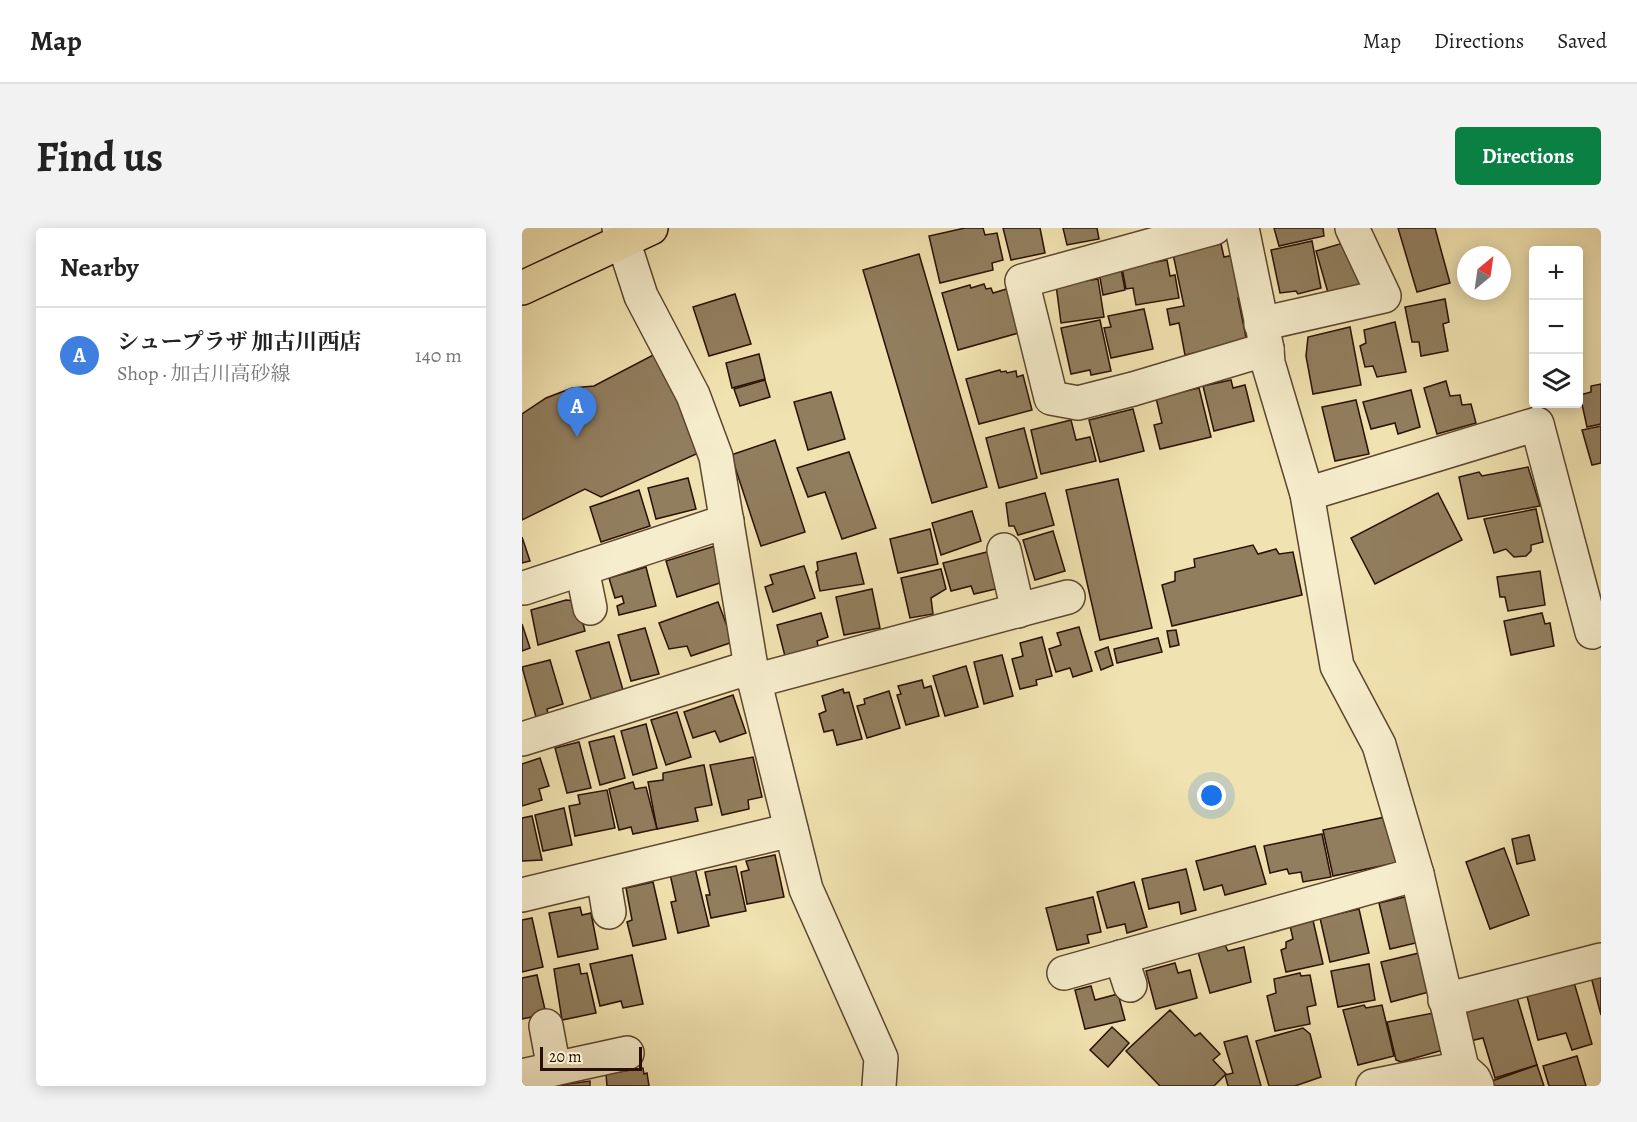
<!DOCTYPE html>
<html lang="en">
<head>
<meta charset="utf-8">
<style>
  body { margin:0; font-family:Alegreya,"Noto Serif JP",serif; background:#f2f2f2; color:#222 }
  .controls { position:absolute; right:18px; top:18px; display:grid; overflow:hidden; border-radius:6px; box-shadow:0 3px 15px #0003 }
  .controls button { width:54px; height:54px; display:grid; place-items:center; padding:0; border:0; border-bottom:2px solid #e0e0e0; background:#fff; color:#222; font:30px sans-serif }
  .compass { position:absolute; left:935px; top:18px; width:54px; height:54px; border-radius:50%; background:#fff; box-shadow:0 3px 15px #0003; rotate:29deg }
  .scale { position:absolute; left:18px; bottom:15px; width:102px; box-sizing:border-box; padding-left:6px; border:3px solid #2a1004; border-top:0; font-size:16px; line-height:21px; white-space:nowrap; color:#2a1004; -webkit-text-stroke:4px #f6edcc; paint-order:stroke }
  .you { position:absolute; left:690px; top:568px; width:21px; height:21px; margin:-15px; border:4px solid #fff; border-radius:50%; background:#1a73e8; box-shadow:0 0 0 9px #1a73e833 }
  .badge { display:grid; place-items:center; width:39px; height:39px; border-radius:50%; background:#0b8043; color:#fff; font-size:20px; font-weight:700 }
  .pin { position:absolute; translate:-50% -50px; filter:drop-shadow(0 2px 3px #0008) }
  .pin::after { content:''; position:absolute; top:32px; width:21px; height:18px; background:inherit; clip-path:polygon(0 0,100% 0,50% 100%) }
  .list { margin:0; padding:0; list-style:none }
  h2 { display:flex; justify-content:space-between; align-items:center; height:78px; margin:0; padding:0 24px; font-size:26px }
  h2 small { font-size:20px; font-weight:400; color:#767676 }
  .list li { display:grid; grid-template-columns:39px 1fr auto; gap:18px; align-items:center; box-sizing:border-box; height:96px; padding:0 24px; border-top:2px solid #e0e0e0 }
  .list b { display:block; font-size:22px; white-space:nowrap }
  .list p { margin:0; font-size:20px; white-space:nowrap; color:#767676 }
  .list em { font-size:20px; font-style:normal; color:#767676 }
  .icon { flex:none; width:33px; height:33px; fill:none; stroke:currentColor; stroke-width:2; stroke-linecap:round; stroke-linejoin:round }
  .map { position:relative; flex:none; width:1079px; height:858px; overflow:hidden; border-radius:6px }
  header { display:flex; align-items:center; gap:36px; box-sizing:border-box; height:84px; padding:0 30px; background:#fff; border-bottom:2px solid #e0e0e0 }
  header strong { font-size:28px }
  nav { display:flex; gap:33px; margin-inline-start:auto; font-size:21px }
  .intro { display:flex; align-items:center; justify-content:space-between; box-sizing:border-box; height:144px; padding:0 36px }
  h1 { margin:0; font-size:42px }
  .button { padding:15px 27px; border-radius:6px; background:#0b8043; color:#fff; font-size:21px; font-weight:700 }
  main { display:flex; gap:36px; padding:0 36px }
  aside { flex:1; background:#fff; border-radius:6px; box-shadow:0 3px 15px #0003 }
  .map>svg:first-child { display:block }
  .building { fill:#917e5e; stroke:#2a1004; stroke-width:1.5 }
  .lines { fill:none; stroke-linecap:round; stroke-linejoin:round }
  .minor-casing { stroke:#5c452f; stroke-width:36 }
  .primary-casing { stroke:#2a1004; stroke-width:36 }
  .minor { stroke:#f6edcc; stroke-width:33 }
  .primary { stroke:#f1e3b1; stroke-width:33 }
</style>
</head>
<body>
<header>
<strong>Map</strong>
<nav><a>Map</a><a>Directions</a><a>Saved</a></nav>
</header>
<div class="intro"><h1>Find us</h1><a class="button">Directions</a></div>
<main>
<aside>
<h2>Nearby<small></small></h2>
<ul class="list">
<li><span class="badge" style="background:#3f7fe0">A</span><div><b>シュープラザ 加古川西店</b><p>Shop · 加古川高砂線</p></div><em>140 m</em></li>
</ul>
</aside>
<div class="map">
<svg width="1079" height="858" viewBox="0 0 1079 858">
  <rect width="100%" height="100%" fill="#f1e3b1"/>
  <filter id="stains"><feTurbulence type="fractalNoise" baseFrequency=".00333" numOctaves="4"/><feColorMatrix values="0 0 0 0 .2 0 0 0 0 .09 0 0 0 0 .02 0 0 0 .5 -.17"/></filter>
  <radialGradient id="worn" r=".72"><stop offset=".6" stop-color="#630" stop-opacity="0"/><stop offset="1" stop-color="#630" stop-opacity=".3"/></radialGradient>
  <!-- building -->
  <g class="building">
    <path d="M443 0H461L463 7 475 5 481 32 470 35 471 42 418 55 407 8Z"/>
    <path d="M481 0H518L523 25 489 32Z"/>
    <path d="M541 0H575L577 11 545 17Z"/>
    <path d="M752 0H801L802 8 757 18Z"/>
    <path d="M876 0H913L928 55 895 64Z"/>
    <path d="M790 13 799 60 776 66 774 63 758 65 749 22Z"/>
    <path d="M821 15 830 28 839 60 807 68 794 23Z"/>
    <path d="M699 16 702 29 712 27 721 69 716 70 725 114 663 127 657 95 648 97 645 81 662 78 651 26Z"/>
    <path d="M397 26 465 259 410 275 341 42Z"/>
    <path d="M645 32 648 48 653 47 657 70 614 77 611 60 604 61 600 40Z"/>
    <path d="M599 40 603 62 581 67 577 44Z"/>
    <path d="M576 51 582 89 539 95 534 57Z"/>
    <path d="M462 56 464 61 469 60 471 65 488 60 500 104 436 122 420 65 448 57 449 60Z"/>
    <path d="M213 66 229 116 187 128 171 79Z"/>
    <path d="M923 71 927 94 921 96 926 123 899 128 897 114H890L883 79Z"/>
    <path d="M622 81 631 121 589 130 582 100 589 99 586 88Z"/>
    <path d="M578 92 589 143 569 147 568 142 549 146 539 100Z"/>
    <path d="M873 94 884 144 855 149 851 138 843 139 838 118 844 115 842 102Z"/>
    <path d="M828 99 839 157 791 166 784 128 786 109Z"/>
    <path d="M135 125 181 223 79 269 63 261 0 292V186L24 170 50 160 72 158Z"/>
    <path d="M237 126 243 151 210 160 204 135Z"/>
    <path d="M478 142 479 144 484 143 485 145 494 143 495 149 501 147 510 182 457 196 444 151Z"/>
    <path d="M243 152 248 169 218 178 212 161Z"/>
    <path d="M709 152 711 160 723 157 732 193 692 203 681 158Z"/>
    <path d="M924 153 928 168 938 167 940 177 949 176 954 195 915 206 902 160Z"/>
    <path d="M1079 156V196L1065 199 1058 167 1069 164V158Z"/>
    <path d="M677 160 689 209 638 221 632 197 640 195 634 170Z"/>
    <path d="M889 162 898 199 876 206 873 195 849 201 841 174Z"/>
    <path d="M309 164 323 211 286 222 272 174Z"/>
    <path d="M834 172 847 226 813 233 800 179Z"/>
    <path d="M611 181 622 223 578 234 567 192Z"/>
    <path d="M549 192 554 212 568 209 574 233 519 246 509 202Z"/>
    <path d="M1079 198V235L1070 237 1060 202Z"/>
    <path d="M502 200 515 250 477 260 464 210Z"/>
    <path d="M253 212 283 304 239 318 209 227Z"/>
    <path d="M327 224 354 300 320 311 303 264 286 269 275 240Z"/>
    <path d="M1006 239 1018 278 946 291 937 249 957 244 960 248Z"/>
    <path d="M166 250 174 281 134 291 126 260Z"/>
    <path d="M596 251 630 400 578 412 544 262Z"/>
    <path d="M117 262 128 298 79 314 68 279Z"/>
    <path d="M523 265 532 297 496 307 492 298H487L484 275Z"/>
    <path d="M916 265 940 312 853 356 829 310Z"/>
    <path d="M1014 281 1021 314 1009 317V323L1004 328 992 329 984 321 972 325 962 291Z"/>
    <path d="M450 283 459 313 419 327 410 295Z"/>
    <path d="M408 301 416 336 376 345 368 311Z"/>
    <path d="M531 303 543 343 513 352 501 312Z"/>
    <path d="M0 309 8 333 0 335Z"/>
    <path d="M731 317 736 326 754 321 757 326 771 324 780 367 650 398 640 357 653 353V344L673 339 672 331Z"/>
    <path d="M193 318 204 353 155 369 144 333Z"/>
    <path d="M469 323 478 360 452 366 449 358 429 363 421 335Z"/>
    <path d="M334 325 342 356 298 363 294 344 296 342 295 334Z"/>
    <path d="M282 338 293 370 251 384 243 359 251 356 248 347Z"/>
    <path d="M124 339 134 378 97 387 95 378 102 375 100 368 93 370 87 350Z"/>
    <path d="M419 341 424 361 409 370 411 386 388 390 379 350Z"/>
    <path d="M1018 343 1023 377 986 383 983 369H978L975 349Z"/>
    <path d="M350 361 358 400 322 407 314 369Z"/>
    <path d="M44 372 55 373 63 403 16 417 9 382Z"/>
    <path d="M196 374 211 414 169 428 165 418 147 421 137 395Z"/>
    <path d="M299 385 306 409 295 413 297 422 264 432 255 397Z"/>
    <path d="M1020 385 1023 396 1028 395 1032 418 989 427 982 393Z"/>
    <path d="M0 396 8 420 0 423Z"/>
    <path d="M557 399 570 443 551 449 548 440 534 444 527 421 539 417 535 405Z"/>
    <path d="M123 400 137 446 109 453 96 407Z"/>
    <path d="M654 402 657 417 648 419 645 403Z"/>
    <path d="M520 409 530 448 514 452 515 457 498 461 490 431 501 428 498 415Z"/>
    <path d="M636 410 640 424 595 435 592 421Z"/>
    <path d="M87 414 101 462 69 471 54 423Z"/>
    <path d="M586 419 591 437 579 442 573 424Z"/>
    <path d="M480 427 491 468 462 476 452 434Z"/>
    <path d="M28 432 41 476 25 481 26 486 14 489 0 439Z"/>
    <path d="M444 438 456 479 423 488 411 448Z"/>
    <path d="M400 452 402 460 409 458 417 488 384 497 375 467 379 466 376 458Z"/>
    <path d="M321 461 322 465 327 464 340 511 315 517 311 502 302 504 297 486 304 483 300 468Z"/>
    <path d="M367 463 378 500 345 510 335 478 343 476 342 471Z"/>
    <path d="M211 467 224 505 198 514 193 503 171 510 162 484Z"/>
    <path d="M155 484 169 529 144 537 129 492Z"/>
    <path d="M124 496 135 540 111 547 99 503Z"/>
    <path d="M92 508 103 550 78 557 67 514Z"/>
    <path d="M57 514 69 560 45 565 33 520Z"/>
    <path d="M231 529 240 569 226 572 227 581 200 587 188 537Z"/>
    <path d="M18 530 27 558 17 561 20 572 0 578V536Z"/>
    <path d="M182 537 190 577 173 580 176 593 135 601 126 554 141 552V545Z"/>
    <path d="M111 554 113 561 124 559 135 601 111 606 109 599 97 602 87 561Z"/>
    <path d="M85 562 93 600 53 608 47 578 58 576 56 567Z"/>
    <path d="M42 580 50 617 21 623 13 587Z"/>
    <path d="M10 588 20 632 0 633V590Z"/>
    <path d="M868 588 878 634 811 648 801 602Z"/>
    <path d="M800 606 809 649 781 654 779 644 767 646 765 641 748 645 742 618Z"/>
    <path d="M1007 607 1013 632 995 636 990 611Z"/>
    <path d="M733 618 744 656 703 667 700 657 682 662 674 633Z"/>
    <path d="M982 620 1007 687 968 701 944 634Z"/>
    <path d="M253 627 262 669 225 676 219 644 227 642 224 633Z"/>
    <path d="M214 638 224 683 189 690 184 667H188L183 644Z"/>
    <path d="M173 640 187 698 156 705 149 674 154 673 148 646Z"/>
    <path d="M664 641 674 682 659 686 657 674 627 681 620 651Z"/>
    <path d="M131 654 144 711 111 718 105 694 110 692 104 660Z"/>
    <path d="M612 654 625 699 605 705 603 696 585 700 575 664Z"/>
    <path d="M887 668 898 714 868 721 857 675Z"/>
    <path d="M571 669 579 704 565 707 567 715 535 722 524 680Z"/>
    <path d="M58 679 60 687 69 685 76 721 36 729 27 685Z"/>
    <path d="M837 681 847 725 808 734 798 690Z"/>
    <path d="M790 688 801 736 764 744 759 722 764 720V714L771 711 767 693Z"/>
    <path d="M10 690 21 739 0 744V692Z"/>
    <path d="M703 717 706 723 722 719 729 754 688 765 676 724Z"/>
    <path d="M897 725 907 764 869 774 859 734Z"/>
    <path d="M110 727 121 776 101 780 99 773 78 778 68 736Z"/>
    <path d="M653 735 656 745 668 742 675 770 634 781 624 743Z"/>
    <path d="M57 736 59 746 65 745 74 785 40 792 32 741Z"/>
    <path d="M847 736 853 772 816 779 809 743Z"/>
    <path d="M1079 742V787L1068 745Z"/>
    <path d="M778 745 779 748 788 747 794 777 785 779 788 796 753 803 745 768 754 765 752 751Z"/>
    <path d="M15 747 24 786 0 791V750Z"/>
    <path d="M1051 751 1070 816 1050 822 1044 805 1016 812 1004 764Z"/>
    <path d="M569 758 573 772 596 766 603 792 563 801 553 762Z"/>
    <path d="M994 766 1015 837 973 850 961 810 948 813 940 784Z"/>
    <path d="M842 777 844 780 860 777 872 828 836 837 821 782Z"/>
    <path d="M648 782 673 808 678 805 698 826 691 832 704 846 692 858H638L604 823Z"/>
    <path d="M911 785 921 822 879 834 874 832 865 794Z"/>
    <path d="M590 799 607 815 586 839 568 822Z"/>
    <path d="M781 800 788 806 799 849 773 858H747L734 813Z"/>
    <path d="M725 808 739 858H706L703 847 711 845 702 814Z"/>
    <path d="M1055 828 1064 858H1027L1021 838Z"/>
    <path d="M1015 837 1022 858H972L970 853Z"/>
    <path d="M121 840 122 846 125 845 127 858H85L84 846Z"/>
    <path d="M68 853V858H31Z"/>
  </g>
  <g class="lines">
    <defs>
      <g id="minor">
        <path d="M97 0 119 68 171 167 194 229 229 439 284 661 359 830 357 858"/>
        <path d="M692 0 500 53 529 170 556 175 611 161 745 121"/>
        <path d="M720 0 745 121 746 135 785 266 815 438 857 517 895 646 940 840 952 851 955 858"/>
        <path d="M739 96 862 68 830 0"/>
        <path d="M785 266 1015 196 1070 404"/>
        <path d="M482 322 496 383"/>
        <path d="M60 341 68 380"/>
        <path d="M2 360 205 293"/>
        <path d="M232 453 546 369"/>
        <path d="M0 511 229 439"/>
        <path d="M81 648 87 684"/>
        <path d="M0 667 269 602"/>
        <path d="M599 729 608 757"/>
        <path d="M542 745 895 646"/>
        <path d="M923 772 1079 732"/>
        <path d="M24 798 32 841"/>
        <path d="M0 848 105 825"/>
        <path d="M851 858 940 840"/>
      </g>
      <path id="primary" d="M0 60 129 0"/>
    </defs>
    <!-- minor casing -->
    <use href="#minor" class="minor-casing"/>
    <!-- primary casing -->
    <use href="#primary" class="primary-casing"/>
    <!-- minor -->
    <use href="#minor" class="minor"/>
    <!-- primary -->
    <use href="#primary" class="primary"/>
  </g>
  <rect width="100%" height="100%" filter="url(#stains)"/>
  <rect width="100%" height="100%" fill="url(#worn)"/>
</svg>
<div class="controls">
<button>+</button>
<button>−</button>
<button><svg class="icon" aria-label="layers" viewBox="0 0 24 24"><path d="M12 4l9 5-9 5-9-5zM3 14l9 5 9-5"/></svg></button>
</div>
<svg class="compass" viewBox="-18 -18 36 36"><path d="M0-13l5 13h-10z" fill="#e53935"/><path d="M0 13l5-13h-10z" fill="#767676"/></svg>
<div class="scale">20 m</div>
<div class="you"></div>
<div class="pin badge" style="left:55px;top:209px;background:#3f7fe0">A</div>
</div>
</main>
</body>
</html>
